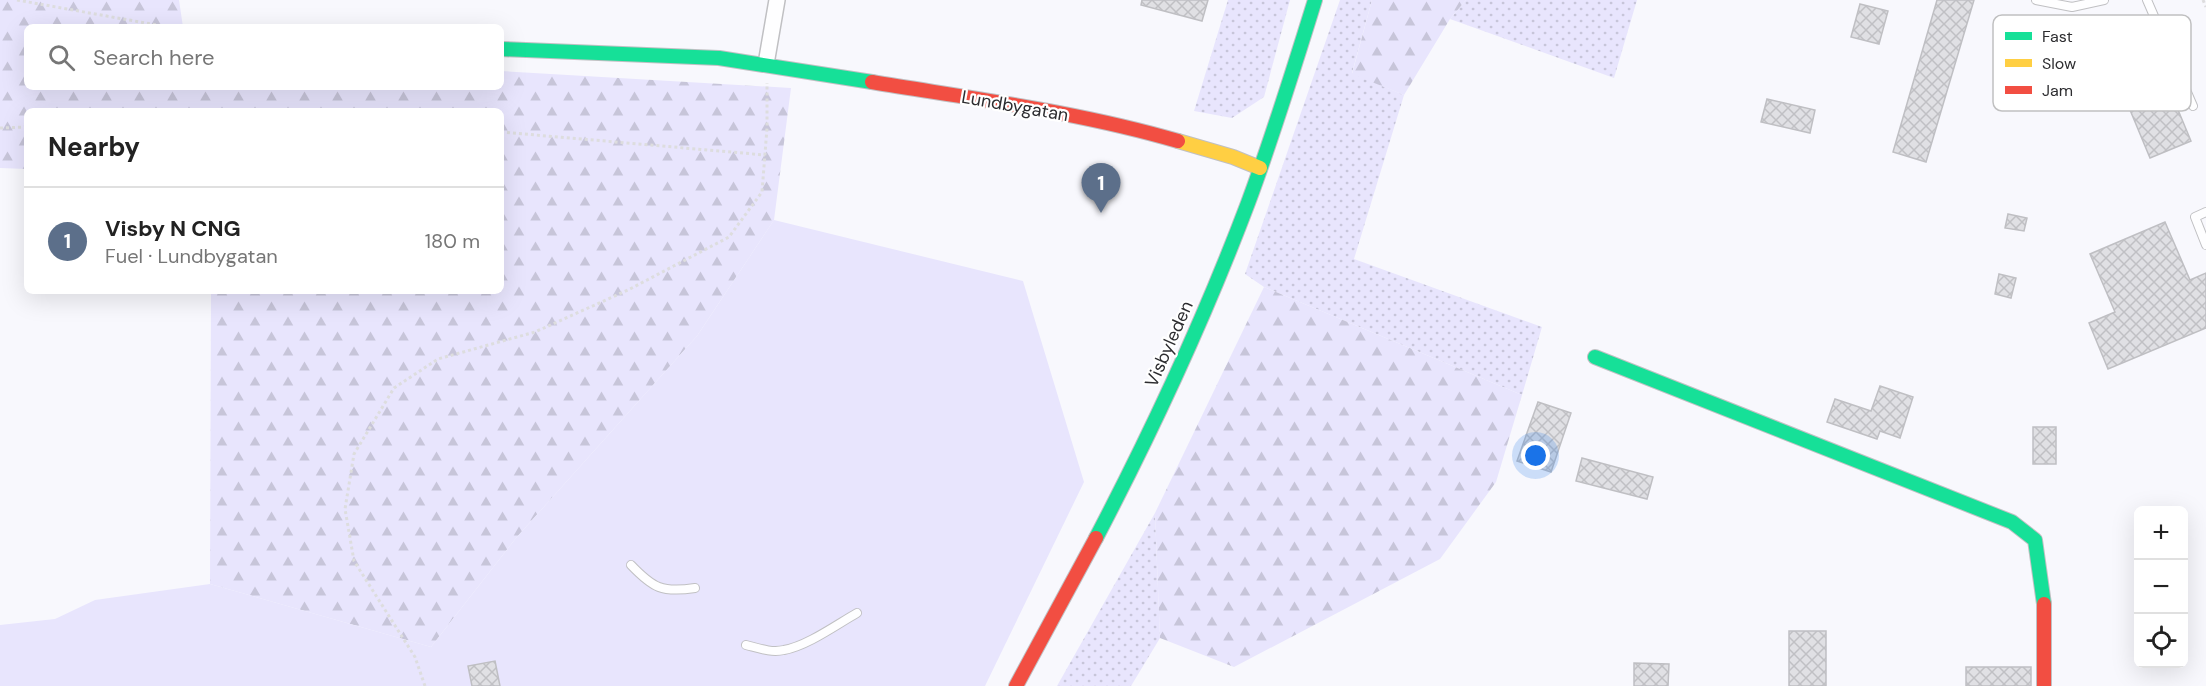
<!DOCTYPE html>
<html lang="en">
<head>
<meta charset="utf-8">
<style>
  body { margin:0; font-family:"DM Sans",sans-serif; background:#f2f2f2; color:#222 }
  .controls { position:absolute; right:18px; bottom:18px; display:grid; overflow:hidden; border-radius:9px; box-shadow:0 6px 24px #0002 }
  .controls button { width:54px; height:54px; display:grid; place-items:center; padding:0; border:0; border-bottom:2px solid #e0e0e0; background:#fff; color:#222; font:30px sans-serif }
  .you { position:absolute; left:1536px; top:456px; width:21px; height:21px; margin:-15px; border:4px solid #fff; border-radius:50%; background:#1a73e8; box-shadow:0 0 0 9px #1a73e833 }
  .badge { display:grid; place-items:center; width:39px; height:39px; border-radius:50%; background:#111827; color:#fff; font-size:20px; font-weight:700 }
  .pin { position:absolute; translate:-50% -50px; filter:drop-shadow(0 2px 3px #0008) }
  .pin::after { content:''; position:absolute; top:32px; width:21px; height:18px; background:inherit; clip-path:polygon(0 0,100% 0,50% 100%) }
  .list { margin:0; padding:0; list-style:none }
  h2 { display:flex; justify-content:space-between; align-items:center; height:78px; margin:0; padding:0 24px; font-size:26px }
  h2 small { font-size:20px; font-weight:400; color:#767676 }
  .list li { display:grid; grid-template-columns:39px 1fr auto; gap:18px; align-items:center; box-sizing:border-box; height:108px; padding:0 24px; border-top:2px solid #e0e0e0 }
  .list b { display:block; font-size:22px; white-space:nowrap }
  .list p { margin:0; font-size:20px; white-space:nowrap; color:#767676 }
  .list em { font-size:20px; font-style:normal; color:#767676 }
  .icon { flex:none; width:33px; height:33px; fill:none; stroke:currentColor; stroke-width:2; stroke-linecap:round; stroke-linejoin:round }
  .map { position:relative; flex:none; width:2206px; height:686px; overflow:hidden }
  .search { position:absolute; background:#fff; box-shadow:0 6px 24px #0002; left:24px; top:24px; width:480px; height:66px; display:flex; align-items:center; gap:15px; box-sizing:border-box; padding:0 21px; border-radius:9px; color:#767676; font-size:22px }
  .panel { position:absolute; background:#fff; box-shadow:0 6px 24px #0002; left:24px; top:108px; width:480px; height:186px; border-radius:9px }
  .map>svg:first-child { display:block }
  .grass { fill:url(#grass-dots) }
  .forest { fill:url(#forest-firs) }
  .green { fill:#e8e5fd }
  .building { fill:url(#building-cross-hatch); stroke:#bfbfc3; stroke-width:1.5 }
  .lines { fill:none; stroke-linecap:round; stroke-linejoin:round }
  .lane-casing { stroke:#c0c0c3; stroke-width:10 }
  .street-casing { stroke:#c0c0c3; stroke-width:18 }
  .fast-casing { stroke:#c0c0c3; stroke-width:16 }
  .slow-casing { stroke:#c0c0c3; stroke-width:16 }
  .jam-casing { stroke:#c0c0c3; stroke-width:16 }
  .path { stroke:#ddddde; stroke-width:3; stroke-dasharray:3 3; stroke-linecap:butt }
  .lane { stroke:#fefeff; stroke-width:8 }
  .street { stroke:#fefeff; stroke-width:15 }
  .fast { stroke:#16e098; stroke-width:14 }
  .slow { stroke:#ffcf43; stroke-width:14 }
  .jam { stroke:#f24e42; stroke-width:14 }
  .labels { text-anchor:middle; stroke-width:4.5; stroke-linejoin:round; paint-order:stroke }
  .street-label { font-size:18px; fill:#2d2d30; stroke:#fff }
  .key { fill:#fff; stroke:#c0c0c1; stroke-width:1.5 }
  .key-label { font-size:16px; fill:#2d2d30 }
</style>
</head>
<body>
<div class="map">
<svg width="2206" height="686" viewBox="0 0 2206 686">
  <defs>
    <pattern id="grass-dots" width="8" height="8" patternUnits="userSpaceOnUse" patternTransform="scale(1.5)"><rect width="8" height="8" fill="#e8e5fd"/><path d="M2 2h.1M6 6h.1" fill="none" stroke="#c7c5d9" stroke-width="1.8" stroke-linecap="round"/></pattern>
    <pattern id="forest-firs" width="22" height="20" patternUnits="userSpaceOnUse" patternTransform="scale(1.5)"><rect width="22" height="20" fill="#e8e5fd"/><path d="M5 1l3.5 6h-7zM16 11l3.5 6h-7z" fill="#c7c5d9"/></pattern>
    <pattern id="building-cross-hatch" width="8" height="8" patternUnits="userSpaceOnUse" patternTransform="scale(1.5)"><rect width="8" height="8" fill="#e0e0e4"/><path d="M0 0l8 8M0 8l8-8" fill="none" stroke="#c0c0c4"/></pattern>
  </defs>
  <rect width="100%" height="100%" fill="#f8f8fd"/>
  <!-- grass -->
  <g class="grass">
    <path d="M1228 0H1290L1264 97 1232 118 1194 111Z"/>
    <path d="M1340 0H1372L1352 73 1404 95 1354 259 1542 327 1522 395 1264 287 1245 274Z"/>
    <path d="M1466 0H1637L1614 78 1450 19Z"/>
    <path d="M1155 513 1160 638 1131 686H1057Z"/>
  </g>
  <!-- forest -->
  <g class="forest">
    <path d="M0 0H179L183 27H27V87H501V71L791 88 774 220 697 336 516 538 431 647 210 584 211 291H501V111H27V169L0 168Z"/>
    <path d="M1372 0H1466L1450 19 1404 95 1352 74Z"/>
    <path d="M1264 287 1522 395 1496 482 1440 559 1234 667 1160 638 1155 513Z"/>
  </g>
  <!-- green -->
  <path class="green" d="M774 220 1023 281 1084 482 985 686H0V625L55 619 95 600 210 584 431 647 516 538 697 336Z"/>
  <!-- building -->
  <g class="building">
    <path d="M1142 0H1208L1202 21 1141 5Z"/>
    <path d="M1937 0H1974L1926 162 1893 152Z"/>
    <path d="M1860 4 1888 11 1879 44 1851 37Z"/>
    <path d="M2144 28 2191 141 2150 158 2103 45Z"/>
    <path d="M1767 99 1815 110 1810 133 1761 122Z"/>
    <path d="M2008 214 2027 218 2024 231 2005 228Z"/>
    <path d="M2165 222 2190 280 2206 273V328L2108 369 2089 323 2115 312 2090 254Z"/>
    <path d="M1999 274 2016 278 2011 298 1995 294Z"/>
    <path d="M1880 386 1913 397 1900 438 1880 431 1877 439 1827 422 1835 399 1871 411Z"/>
    <path d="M1538 402 1571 413 1551 472 1517 461Z"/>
    <rect x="2033" y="427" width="23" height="37"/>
    <path d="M1582 458 1653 477 1647 499 1576 481Z"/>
    <rect x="1789" y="631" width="37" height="55"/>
    <path d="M495 661 500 686H472L468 666Z"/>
    <path d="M1634 663 1669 664 1668 686H1634Z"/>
    <rect x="1966" y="667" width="65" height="19"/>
  </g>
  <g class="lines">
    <defs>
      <g id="lane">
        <path d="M2036 0 2072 7 2104 0"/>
        <path d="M2147 0 2193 106"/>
        <path d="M2206 212 2195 217 2206 245"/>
        <path d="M631 565C653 588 662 593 695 588"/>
        <path d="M746 645C758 648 771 653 784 650 807 646 836 625 857 613"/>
      </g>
      <path id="street" d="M766 64 777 0"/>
      <g id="fast">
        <path d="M501 49 719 58 872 82"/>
        <path d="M1595 357 2012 522 2035 540 2044 604"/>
        <path d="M1096 538C1153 429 1205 317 1248 203 1273 136 1294 68 1315 0"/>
      </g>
      <path id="slow" d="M1178 141 1233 157 1260 168"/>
      <g id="jam">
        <path d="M872 82C975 99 1079 112 1178 141"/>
        <path d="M2044 604V686"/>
        <path d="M1016 686 1096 538"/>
      </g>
    </defs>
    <!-- lane casing -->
    <use href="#lane" class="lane-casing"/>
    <!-- street casing -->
    <use href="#street" class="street-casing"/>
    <!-- fast casing -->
    <use href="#fast" class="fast-casing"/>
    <!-- slow casing -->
    <use href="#slow" class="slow-casing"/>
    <!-- jam casing -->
    <use href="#jam" class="jam-casing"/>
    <!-- path -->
    <g class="path">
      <path d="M17 0 168 27"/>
      <path d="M2203 0 2206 7"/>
      <path d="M0 128 27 127"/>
      <path d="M501 132 765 155"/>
      <path d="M425 686 415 657 354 561 345 509 354 454 394 388 438 359 535 332 628 290 729 237 762 192 767 128V83"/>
    </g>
    <!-- lane -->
    <use href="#lane" class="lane"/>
    <!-- street -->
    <use href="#street" class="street"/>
    <!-- fast -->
    <use href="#fast" class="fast"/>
    <!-- slow -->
    <use href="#slow" class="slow"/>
    <!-- jam -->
    <use href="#jam" class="jam"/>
  </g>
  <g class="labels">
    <!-- street labels -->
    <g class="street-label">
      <text transform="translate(1015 106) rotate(10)" y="6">Lundbygatan</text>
      <text transform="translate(1169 344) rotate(-66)" y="6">Visbyleden</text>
    </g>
  </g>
  <!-- legend -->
  <rect x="1993" y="15" width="198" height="96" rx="9" class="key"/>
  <rect x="2005" y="32" width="27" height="8" fill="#16e098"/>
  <rect x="2005" y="59" width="27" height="8" fill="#ffcf43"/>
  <rect x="2005" y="86" width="27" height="8" fill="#f24e42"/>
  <g class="key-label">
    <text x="2042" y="42">Fast</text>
    <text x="2042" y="69">Slow</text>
    <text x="2042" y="96">Jam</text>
  </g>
</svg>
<div class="controls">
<button>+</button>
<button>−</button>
<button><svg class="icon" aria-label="locate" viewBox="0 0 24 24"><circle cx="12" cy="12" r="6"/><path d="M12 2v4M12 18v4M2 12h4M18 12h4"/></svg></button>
</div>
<div class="you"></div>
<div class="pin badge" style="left:1101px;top:213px;background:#5c6f8a">1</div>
<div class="search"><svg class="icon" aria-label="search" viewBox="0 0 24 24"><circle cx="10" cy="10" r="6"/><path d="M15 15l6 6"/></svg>Search here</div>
<section class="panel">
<h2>Nearby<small></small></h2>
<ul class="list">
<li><span class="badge" style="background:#5c6f8a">1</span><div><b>Visby N CNG</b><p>Fuel · Lundbygatan</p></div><em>180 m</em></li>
</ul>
</section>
</div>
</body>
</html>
